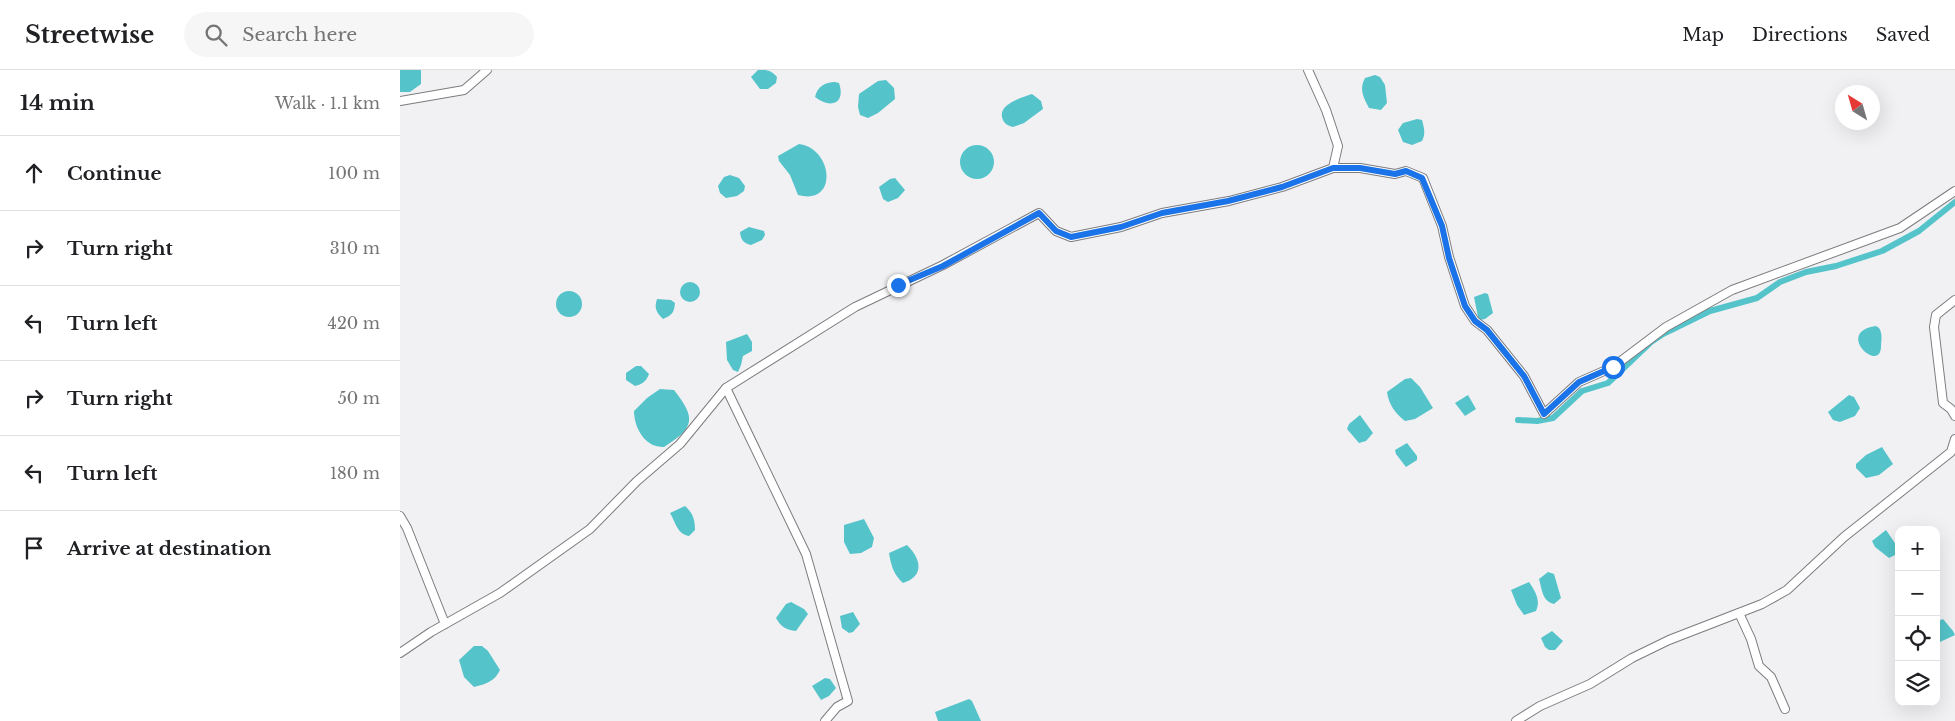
<!DOCTYPE html>
<html lang="en">
<head>
<meta charset="utf-8">
<style>
  body { margin:0; font-family:"Libre Baskerville",serif; background:#f6f6f6; color:#202124 }
  .controls { position:absolute; right:15px; bottom:15px; display:grid; overflow:hidden; border-radius:10px; box-shadow:0 5px 20px #0002 }
  .controls button { width:45px; height:45px; display:grid; place-items:center; padding:0; border:0; border-bottom:1px solid #e0e0e0; background:#fff; color:#202124; font:25px sans-serif }
  .compass { position:absolute; left:1435px; top:15px; width:45px; height:45px; border-radius:50%; background:#fff; box-shadow:0 5px 20px #0002; rotate:323deg }
  .stop { position:absolute; width:15px; height:15px; margin:-11px; border:4px solid #1a73e8; border-radius:50%; background:#fff }
  .stop.end { background:#1a73e8; border-color:#fff; box-shadow:0 1px 5px #0008 }
  .list { margin:0; padding:0; list-style:none }
  h2 { display:flex; justify-content:space-between; align-items:center; height:65px; margin:0; padding:0 20px; font-size:21px }
  h2 small { font-size:16px; font-weight:400; color:#757577 }
  .list li { display:grid; grid-template-columns:32px 1fr auto; gap:15px; align-items:center; box-sizing:border-box; height:75px; padding:0 20px; border-top:1px solid #e0e0e0 }
  .list b { display:block; font-size:19px; white-space:nowrap }
  .list em { font-size:16px; font-style:normal; color:#757577 }
  .icon { flex:none; width:28px; height:28px; fill:none; stroke:currentColor; stroke-width:2; stroke-linecap:round; stroke-linejoin:round }
  .map { position:relative; flex:none; width:1555px; height:651px; overflow:hidden }
  header { display:flex; align-items:center; gap:30px; box-sizing:border-box; height:70px; padding:0 25px; background:#fff; border-bottom:1px solid #e0e0e0 }
  header strong { font-size:24px }
  nav { display:flex; gap:28px; margin-inline-start:auto; font-size:18px }
  .search { width:350px; height:45px; background:#f6f6f6; display:flex; align-items:center; gap:12px; box-sizing:border-box; padding:0 18px; border-radius:28px; color:#757577; font-size:19px }
  main { display:flex }
  aside { flex:1; background:#fff }
  .map>svg:first-child { display:block }
  .water { fill:#54c4ca }
  .lines { fill:none; stroke-linecap:round; stroke-linejoin:round }
  .canal { stroke:#54c4ca; stroke-width:6 }
  .minor-casing { stroke:#7c7c7f; stroke-width:10 }
  .minor { stroke:#fff; stroke-width:8 }
  .route { stroke:#1a73e8; stroke-width:6 }
</style>
</head>
<body>
<header>
<strong>Streetwise</strong>
<div class="search"><svg class="icon" aria-label="search" viewBox="0 0 24 24"><circle cx="10" cy="10" r="6"/><path d="M15 15l6 6"/></svg>Search here</div>
<nav><a>Map</a><a>Directions</a><a>Saved</a></nav>
</header>
<main>
<aside>
<h2>14 min<small>Walk · 1.1 km</small></h2>
<ul class="list">
<li><svg class="icon" aria-label="ahead" viewBox="0 0 24 24"><path d="M12 20V5M6 11l6-6 6 6"/></svg><div><b>Continue</b></div><em>100 m</em></li>
<li><svg class="icon" aria-label="right" viewBox="0 0 24 24"><path d="M7 20v-9h11M14 6l5 5-5 5"/></svg><div><b>Turn right</b></div><em>310 m</em></li>
<li><svg class="icon" aria-label="left" viewBox="0 0 24 24"><path d="M17 20v-9H6M10 6l-5 5 5 5"/></svg><div><b>Turn left</b></div><em>420 m</em></li>
<li><svg class="icon" aria-label="right" viewBox="0 0 24 24"><path d="M7 20v-9h11M14 6l5 5-5 5"/></svg><div><b>Turn right</b></div><em>50 m</em></li>
<li><svg class="icon" aria-label="left" viewBox="0 0 24 24"><path d="M17 20v-9H6M10 6l-5 5 5 5"/></svg><div><b>Turn left</b></div><em>180 m</em></li>
<li><svg class="icon" aria-label="arrive" viewBox="0 0 24 24"><path d="M6 21V4h12l-3 4 3 4H6"/></svg><div><b>Arrive at destination</b></div></li>
</ul>
</aside>
<div class="map">
<svg width="1555" height="651" viewBox="0 0 1555 651">
  <rect width="100%" height="100%" fill="#f1f1f4"/>
  <!-- water -->
  <g class="water">
    <path d="M0 0H21V14L10 22H0Z"/>
    <path d="M358 0C367 0 371 0 377 7L376 13 368 19H360L351 7Z"/>
    <path d="M975 5 980 7 985 15 987 33 981 40 969 38C963 27 959 19 965 8Z"/>
    <path d="M486 10 494 18 495 29 478 43 468 48 460 45 458 37 459 24 478 11Z"/>
    <path d="M435 12 439 13C446 34 430 39 415 27 417 17 425 12 435 12Z"/>
    <path d="M632 24 641 31 643 39 624 53 613 57C608 56 603 53 602 47 599 34 623 27 632 24Z"/>
    <path d="M1017 49 1022 50C1024 58 1026 63 1022 71L1012 75 1003 72 998 60 1003 53Z"/>
    <path d="M399 74C433 78 439 136 398 125L390 105 379 91 378 86Z"/>
    <circle cx="577" cy="92" r="17"/>
    <path d="M330 105 339 108 345 116 344 121 337 126 326 128 320 123 318 116 324 107Z"/>
    <path d="M495 108 505 120 498 128 488 132 483 129 479 117 490 109Z"/>
    <path d="M349 157 364 161 365 165 362 170 351 175C343 173 341 170 340 162Z"/>
    <circle cx="290" cy="222" r="10"/>
    <circle cx="169" cy="234" r="13"/>
    <path d="M1085 223 1088 224 1093 243 1085 249 1080 250 1078 247 1074 227Z"/>
    <path d="M257 229 271 230 275 233C274 243 272 245 263 249 256 242 254 238 257 229Z"/>
    <path d="M1476 256 1479 258C1483 264 1481 271 1481 277 1480 304 1434 262 1476 256Z"/>
    <path d="M347 264 352 272V281L343 286 341 295 338 302 333 300 327 290 326 272Z"/>
    <path d="M236 296H241L249 304C246 312 242 314 235 316L226 310V303Z"/>
    <path d="M1011 308 1020 317 1033 338 1015 349 1005 351C995 343 989 335 987 322L1005 309Z"/>
    <path d="M260 319 274 320C297 349 294 358 264 377 260 377 254 376 251 374 240 368 234 353 234 341L247 328Z"/>
    <path d="M1068 325 1076 339 1065 346 1055 333Z"/>
    <path d="M1449 325 1454 327 1460 338 1455 346 1440 352 1433 350 1428 342Z"/>
    <path d="M960 345 973 363 966 371 959 373 947 359 949 354Z"/>
    <path d="M1007 373 1017 386V390L1006 397 996 384 995 380Z"/>
    <path d="M1482 377 1493 394 1479 405 1466 408 1456 398V394L1466 385Z"/>
    <path d="M285 436C293 443 295 450 295 460L289 466C277 464 276 453 270 443Z"/>
    <path d="M464 449 474 468 472 477 461 483 450 484 444 472V455Z"/>
    <path d="M1486 460 1499 479 1495 485 1489 488 1475 477 1472 471Z"/>
    <path d="M507 475C521 489 525 506 503 513 494 505 491 496 489 483Z"/>
    <path d="M1148 502 1154 504 1161 528 1154 534C1142 531 1142 519 1139 509Z"/>
    <path d="M1129 512C1135 521 1141 530 1136 541L1124 545 1117 535 1111 520Z"/>
    <path d="M391 532 404 539 408 544 396 561C386 560 381 557 376 548L386 534Z"/>
    <path d="M453 542 460 554 453 562 449 563 442 558 440 546Z"/>
    <path d="M1543 549 1553 561 1555 565 1540 572 1536 567V552Z"/>
    <path d="M1152 561 1163 571 1155 580H1149L1145 577 1141 568Z"/>
    <path d="M74 576H82L88 581 100 600C95 611 86 614 74 617L64 607 59 590Z"/>
    <path d="M425 608 430 609 436 618 429 626 421 630 412 616Z"/>
    <path d="M569 629 572 631 581 651H538L535 642Z"/>
  </g>
  <g class="lines">
    <!-- canal -->
    <path class="canal" d="M1118 350 1137 351 1153 348 1182 321 1208 313 1251 272 1263 264 1310 241 1357 228 1380 212 1406 202 1436 196 1482 181 1519 161 1555 132"/>
    <defs>
      <g id="minor">
        <path d="M0 31 64 20 87 0"/>
        <path d="M933 98H960L995 104 1006 101 1023 108 1042 156 1049 187 1065 236 1075 251 1087 260 1124 306 1144 344 1179 312 1213 297 1266 257 1332 220 1500 158 1555 121"/>
        <path d="M1555 230 1536 245 1534 257 1543 333 1551 339 1555 346"/>
        <path d="M326 318 406 484 448 631 437 637 425 651"/>
        <path d="M0 446 7 458 45 554"/>
        <path d="M1339 543 1351 569 1359 596 1371 607 1385 639"/>
        <path d="M0 583 31 562 100 523 190 459 237 411 280 374 326 318 455 237 543 195 639 143 656 161 671 167 721 157 762 143 829 131 882 117 933 98 938 76 926 40 908 0"/>
        <path d="M1116 651 1140 636 1190 614 1232 588 1269 570 1362 534 1387 520 1444 467 1551 382 1555 369"/>
      </g>
    </defs>
    <!-- minor casing -->
    <use href="#minor" class="minor-casing"/>
    <!-- minor -->
    <use href="#minor" class="minor"/>
  </g>
  <g class="lines">
    <!-- route -->
    <path class="route" d="M498 215 543 196 639 143 656 161 671 167 721 157 762 143 828 131 882 117 933 98H960L995 104 1006 101 1022 108 1042 156 1049 188 1065 236 1075 251 1087 260 1124 306 1144 344 1179 312 1213 297"/>
  </g>
</svg>
<div class="controls">
<button>+</button>
<button>−</button>
<button><svg class="icon" aria-label="locate" viewBox="0 0 24 24"><circle cx="12" cy="12" r="6"/><path d="M12 2v4M12 18v4M2 12h4M18 12h4"/></svg></button>
<button><svg class="icon" aria-label="layers" viewBox="0 0 24 24"><path d="M12 4l9 5-9 5-9-5zM3 14l9 5 9-5"/></svg></button>
</div>
<svg class="compass" viewBox="-18 -18 36 36"><path d="M0-13l5 13h-10z" fill="#e53935"/><path d="M0 13l5-13h-10z" fill="#757577"/></svg>
<div class="stop" style="left:1213px;top:297px"></div>
<div class="stop end" style="left:498px;top:215px"></div>
</div>
</main>
</body>
</html>
